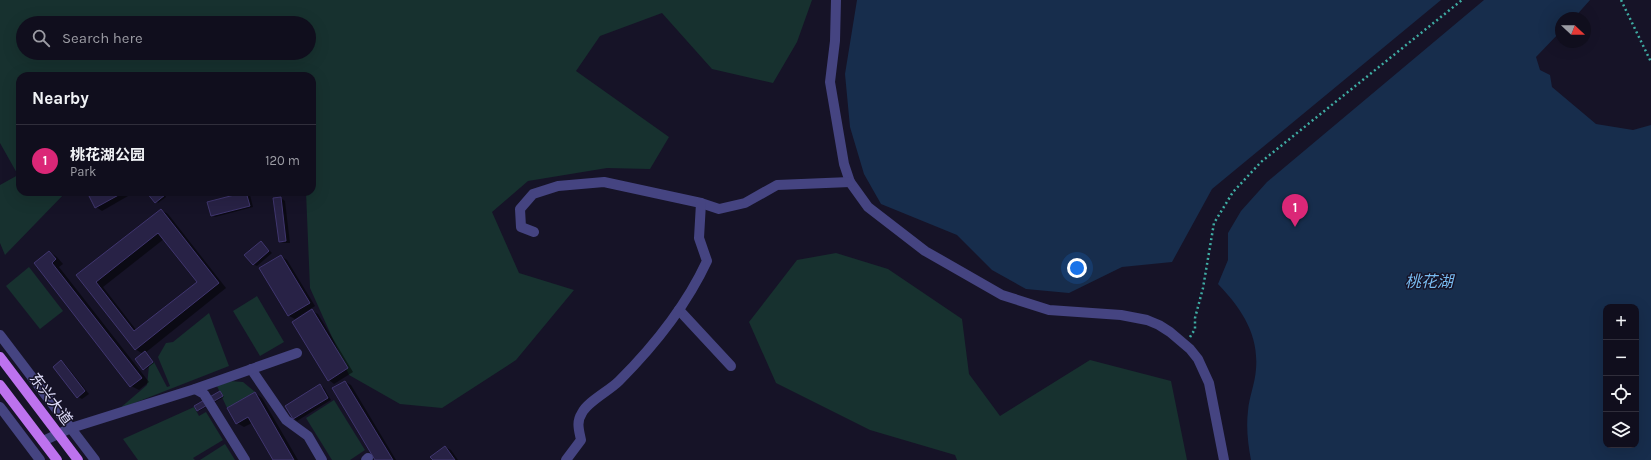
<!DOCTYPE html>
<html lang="en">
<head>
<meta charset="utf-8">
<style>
  body { margin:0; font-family:Karla,"Noto Sans SC",sans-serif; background:#1e1c2a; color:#f1f3f6 }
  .controls { position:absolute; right:12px; bottom:12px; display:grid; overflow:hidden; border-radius:8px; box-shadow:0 4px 16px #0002 }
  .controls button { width:36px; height:36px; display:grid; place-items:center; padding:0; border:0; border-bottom:1px solid #302e3b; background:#100e1d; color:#f1f3f6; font:20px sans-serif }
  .compass { position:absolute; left:1555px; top:12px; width:36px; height:36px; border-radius:50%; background:#100e1d; box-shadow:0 4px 16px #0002; rotate:112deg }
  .you { position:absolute; left:1077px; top:268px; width:14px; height:14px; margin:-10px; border:3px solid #fff; border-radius:50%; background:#1a73e8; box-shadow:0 0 0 6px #1a73e833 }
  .badge { display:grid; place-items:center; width:26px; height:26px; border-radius:50%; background:#db2777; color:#fff; font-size:13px; font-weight:700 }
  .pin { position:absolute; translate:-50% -33px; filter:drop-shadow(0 1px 2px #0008) }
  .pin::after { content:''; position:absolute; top:21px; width:14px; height:12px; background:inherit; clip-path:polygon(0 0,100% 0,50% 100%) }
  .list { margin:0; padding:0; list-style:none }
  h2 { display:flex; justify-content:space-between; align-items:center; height:52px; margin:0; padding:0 16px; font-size:17px }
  h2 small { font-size:13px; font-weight:400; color:#9c9ca4 }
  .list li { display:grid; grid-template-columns:26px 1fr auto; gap:12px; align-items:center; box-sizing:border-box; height:72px; padding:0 16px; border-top:1px solid #302e3b }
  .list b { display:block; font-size:15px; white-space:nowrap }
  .list p { margin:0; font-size:13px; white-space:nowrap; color:#9c9ca4 }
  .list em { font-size:13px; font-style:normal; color:#9c9ca4 }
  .icon { flex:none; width:22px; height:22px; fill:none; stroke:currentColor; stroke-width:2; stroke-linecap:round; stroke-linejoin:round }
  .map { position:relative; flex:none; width:1651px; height:460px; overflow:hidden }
  .search { position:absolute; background:#100e1d; box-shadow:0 4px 16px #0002; left:16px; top:16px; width:300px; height:44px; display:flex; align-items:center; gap:10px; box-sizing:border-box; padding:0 14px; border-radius:22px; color:#9c9ca4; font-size:15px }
  .panel { position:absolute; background:#100e1d; box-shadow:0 4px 16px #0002; left:16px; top:72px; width:300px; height:124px; border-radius:12px }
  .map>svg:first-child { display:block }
  .green { fill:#17312f; fill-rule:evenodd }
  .water { fill:#172d4c; fill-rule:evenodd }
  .shadow { fill:#0007; fill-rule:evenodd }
  .building { fill:#282246; stroke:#40366f; fill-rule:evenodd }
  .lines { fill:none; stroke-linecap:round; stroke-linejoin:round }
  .path { stroke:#3fada4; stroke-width:2.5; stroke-dasharray:2 3; stroke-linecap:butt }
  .minor { stroke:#454481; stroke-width:10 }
  .major { stroke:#bd72ee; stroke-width:10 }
  .labels { text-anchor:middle; stroke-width:3; stroke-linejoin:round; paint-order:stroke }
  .street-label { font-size:15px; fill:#e0defb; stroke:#161327 }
  .water-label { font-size:16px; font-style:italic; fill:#78baef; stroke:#161327 }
</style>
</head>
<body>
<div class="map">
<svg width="1651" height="460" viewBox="0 0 1651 460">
  <rect width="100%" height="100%" fill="#161327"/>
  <!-- green -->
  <g class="green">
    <path d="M0 0H812L797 42 773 83 712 69 662 13 600 36 576 71 669 137 650 169 607 168 528 181 492 212 519 273 574 290 516 360 442 408 400 404 349 375 310 288 306 192H312V76H20V192H66L5 255 0 243V185L18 175 0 143ZM23 23H309V53H23Z"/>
    <path d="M836 253 888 269 962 319 969 374 1000 416 1090 360 1171 381 1187 460H957L955 455 870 430 776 383 749 322 797 260Z"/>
    <path d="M29 267 63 311 40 329 6 286Z"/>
    <path d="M257 296 284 342 260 356 233 311Z"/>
    <path d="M209 313 229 366 119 409 147 385 149 366 154 362 167 387 170 386 158 357 166 343 173 342Z"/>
    <path d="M230 381 243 382 255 392 227 408 217 386Z"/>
    <path d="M334 400 365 450 350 460H332L306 418Z"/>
    <path d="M194 407 199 416 206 412 223 440 193 458 195 460H138L123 439Z"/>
    <path d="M225 444 235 460H200Z"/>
  </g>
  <!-- water -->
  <g class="water">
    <path d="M857 0H1441L1212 189 1172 262 1122 267 1069 293 1026 289 992 270 957 235 881 204 864 174 850 127 845 74Z"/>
    <path d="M1484 0H1590L1574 18H1561V31L1536 57 1540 70 1550 75 1552 87 1596 124 1633 130 1651 125V460H1251C1248 445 1246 427 1248 411 1249 397 1255 384 1256 369 1259 334 1241 308 1218 284L1228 260V233L1241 211 1267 182ZM1606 307H1636V445H1606Z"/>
  </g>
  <!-- shadow -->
  <g class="shadow">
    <path d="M94 192H135L102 211 96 207Z"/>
    <path d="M149 192H163L166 197 158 203Z"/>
    <path d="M246 193 250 195 253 207 215 217 211 215Z"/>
    <path d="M281 198 285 201 290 243H284L280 241Z"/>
    <path d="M161 210 168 214 226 288 145 353 154 363 145 370 144 369 143 354 135 349 78 276ZM164 239 198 282 137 331 103 287Z"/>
    <path d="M261 242 272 253 257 266 253 264Z"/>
    <path d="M50 252 57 257 63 264 59 267 149 382 139 390 131 386 35 264Z"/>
    <path d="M281 256 287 260 315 306 295 319 289 316Z"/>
    <path d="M312 311 318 314 353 372 334 384 329 380Z"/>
    <path d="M61 361 65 364 89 394 82 399 78 397Z"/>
    <path d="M345 382 351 385 396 460H377Z"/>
    <path d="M320 385 324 388 331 400 297 421 294 418Z"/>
    <path d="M220 392 224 397 199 411 197 410Z"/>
    <path d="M255 393 262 398 298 460H274L252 423 244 427 237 423Z"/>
    <path d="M445 447 451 450 458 460H434Z"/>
  </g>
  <!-- building -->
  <g class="building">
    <path d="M92 192H124L95 208 88 194Z"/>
    <path d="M163 192 165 195 155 203 147 193Z"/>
    <path d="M246 192 250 206 211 216 207 202Z"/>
    <path d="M281 197 286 241 279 242 273 198Z"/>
    <path d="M161 209 219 283 135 350 76 275ZM158 233 197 282 134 331 96 282Z"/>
    <path d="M261 241 269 251 253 265 244 255Z"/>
    <path d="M49 251 56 259 52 263 142 378 130 387 34 263Z"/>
    <path d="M281 255 310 303 288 316 259 268Z"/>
    <path d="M312 309 348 368 328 381 292 322Z"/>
    <path d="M145 351 153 362 143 370 135 359Z"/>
    <path d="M61 360 85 391 77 398 53 367Z"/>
    <path d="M345 381 393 460H375L332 388Z"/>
    <path d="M320 384 328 398 293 419 285 406Z"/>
    <path d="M220 391 223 396 197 411 194 406Z"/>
    <path d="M255 392 294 460H273L248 417 236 424 227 408Z"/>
    <path d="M445 446 455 460H433L430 457Z"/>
  </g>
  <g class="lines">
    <!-- path -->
    <g class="path">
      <path d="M1621 0 1651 62"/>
      <path d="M1190 337 1195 329V318L1203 288 1214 223 1233 192 1261 162 1462 0"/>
    </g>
    <!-- minor -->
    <g class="minor">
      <path d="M836 0 835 41 830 82 844 164 850 182 868 207 925 251 1002 295 1049 310 1121 315 1147 320 1159 325 1170 332 1190 349 1198 359 1209 383 1224 460"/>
      <path d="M534 232 521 227 520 209 533 194 558 186 604 182 701 203 719 209 745 203 777 185 850 182"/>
      <path d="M679 310 731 366"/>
      <path d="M0 335 95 460"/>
      <path d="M251 369 286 420 308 436 322 460"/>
      <path d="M195 389 204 394 245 460"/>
      <path d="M0 407 40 460"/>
      <path d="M43 441 71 428 195 389 297 353"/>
      <path d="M366 460 368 458"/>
      <path d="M566 460 581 440C579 430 576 422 582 413 587 402 609 391 619 381 654 346 686 306 707 261L699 238 701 203"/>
    </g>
    <!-- major -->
    <g class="major">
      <path d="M0 357 78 460"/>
      <path d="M0 385 57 460"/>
    </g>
  </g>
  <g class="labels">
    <!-- street labels -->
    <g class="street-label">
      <text transform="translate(51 399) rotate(53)" y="5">东兴大道</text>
    </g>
    <!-- water labels -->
    <g class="water-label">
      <text x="1429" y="287">桃花湖</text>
    </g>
  </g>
</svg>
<div class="controls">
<button>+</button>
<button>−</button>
<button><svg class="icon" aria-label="locate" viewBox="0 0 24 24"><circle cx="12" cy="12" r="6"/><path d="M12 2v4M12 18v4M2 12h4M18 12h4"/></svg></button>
<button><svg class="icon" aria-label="layers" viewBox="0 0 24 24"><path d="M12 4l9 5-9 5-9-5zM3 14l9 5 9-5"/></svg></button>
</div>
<svg class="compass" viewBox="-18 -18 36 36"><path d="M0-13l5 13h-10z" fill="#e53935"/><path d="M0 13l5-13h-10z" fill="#9c9ca4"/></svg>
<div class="you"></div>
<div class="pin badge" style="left:1295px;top:227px">1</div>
<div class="search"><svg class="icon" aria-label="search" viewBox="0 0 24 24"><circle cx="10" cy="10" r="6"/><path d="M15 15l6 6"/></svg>Search here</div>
<section class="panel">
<h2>Nearby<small></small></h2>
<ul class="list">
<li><span class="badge">1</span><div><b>桃花湖公园</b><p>Park</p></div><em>120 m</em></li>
</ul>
</section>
</div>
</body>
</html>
